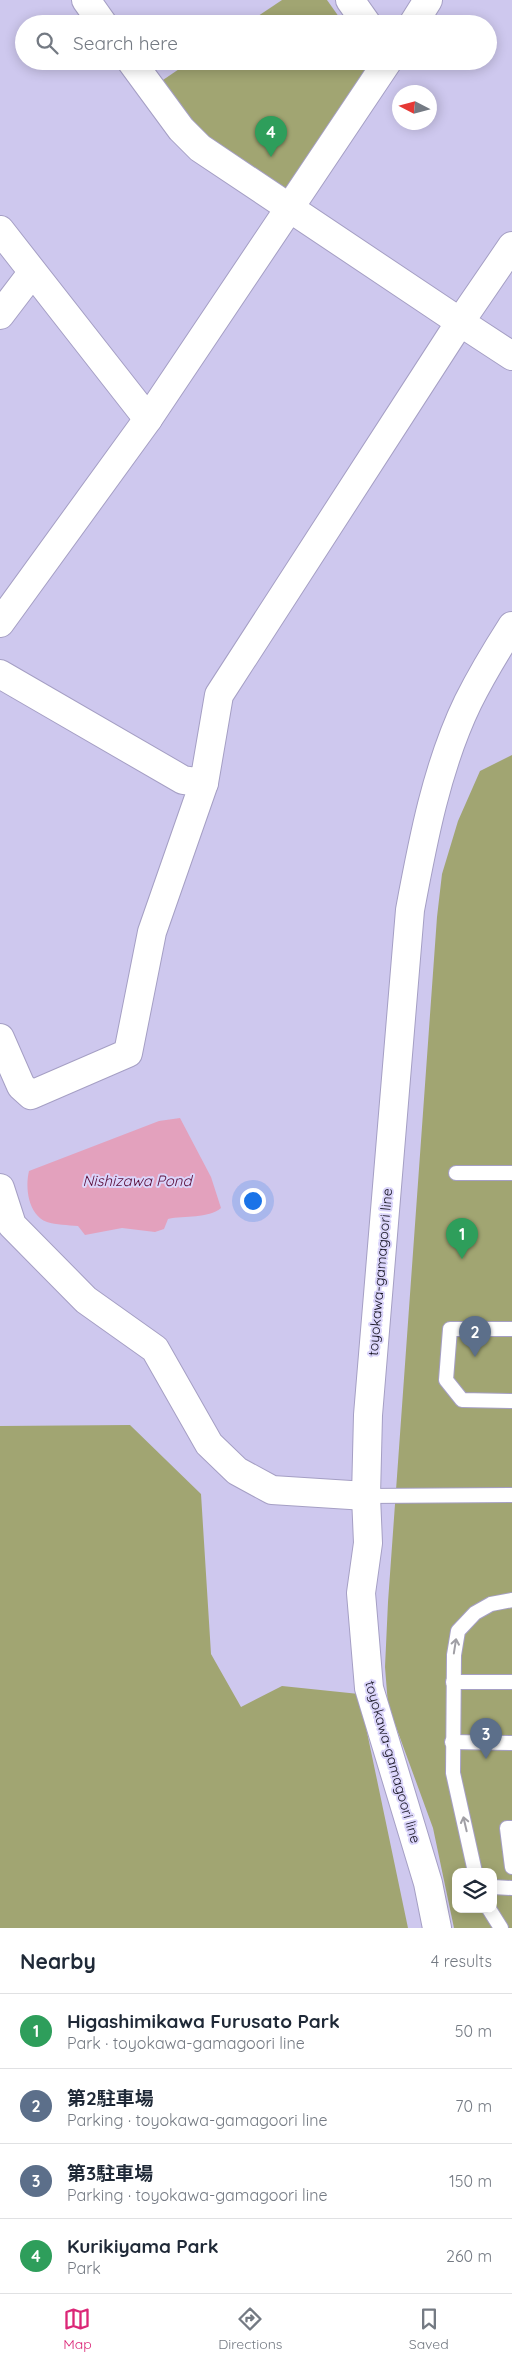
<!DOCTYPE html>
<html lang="en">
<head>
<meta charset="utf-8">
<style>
  body { margin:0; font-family:Quicksand,"Noto Sans JP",sans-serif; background:#f6f6f7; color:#1f2937 }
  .controls { position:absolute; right:15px; bottom:15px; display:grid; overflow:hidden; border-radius:10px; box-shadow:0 2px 12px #0003 }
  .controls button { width:45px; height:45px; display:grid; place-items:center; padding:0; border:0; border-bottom:1px solid #e0e1e3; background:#fff; color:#1f2937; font:25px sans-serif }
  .compass { position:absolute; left:392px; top:85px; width:45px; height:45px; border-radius:50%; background:#fff; box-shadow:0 2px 12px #0003; rotate:276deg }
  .you { position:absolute; left:252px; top:1200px; width:18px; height:18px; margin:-12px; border:4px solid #fff; border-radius:50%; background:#1a73e8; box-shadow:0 0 0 8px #1a73e833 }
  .badge { display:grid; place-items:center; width:32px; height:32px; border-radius:50%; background:#db2777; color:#fff; font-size:16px; font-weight:700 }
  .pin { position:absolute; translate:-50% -41px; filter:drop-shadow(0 1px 2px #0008) }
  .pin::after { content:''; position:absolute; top:26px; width:18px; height:15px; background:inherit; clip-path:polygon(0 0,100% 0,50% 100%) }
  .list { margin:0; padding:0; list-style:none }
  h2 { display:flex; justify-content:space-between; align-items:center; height:65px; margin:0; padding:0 20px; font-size:21px }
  h2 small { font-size:16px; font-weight:400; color:#747a83 }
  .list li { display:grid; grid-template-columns:32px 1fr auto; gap:15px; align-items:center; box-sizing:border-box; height:75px; padding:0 20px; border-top:1px solid #e0e1e3 }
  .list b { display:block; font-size:19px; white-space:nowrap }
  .list p { margin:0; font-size:16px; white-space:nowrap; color:#747a83 }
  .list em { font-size:16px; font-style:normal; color:#747a83 }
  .icon { flex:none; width:28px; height:28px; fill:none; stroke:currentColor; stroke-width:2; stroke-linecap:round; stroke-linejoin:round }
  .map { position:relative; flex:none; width:512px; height:1928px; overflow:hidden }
  .search { position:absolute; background:#fff; box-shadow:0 2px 12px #0003; left:15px; right:15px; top:15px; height:55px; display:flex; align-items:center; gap:12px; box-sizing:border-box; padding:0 18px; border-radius:28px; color:#747a83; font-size:19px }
  .sheet { height:365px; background:#fff }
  nav { display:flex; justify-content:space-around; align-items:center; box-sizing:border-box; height:70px; border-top:1px solid #e0e1e3; background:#fff; font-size:14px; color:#747a83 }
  nav a { display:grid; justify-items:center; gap:2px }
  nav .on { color:#db2777 }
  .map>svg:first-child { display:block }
  .green { fill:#a1a572; fill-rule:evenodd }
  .water { fill:#e3a1bd }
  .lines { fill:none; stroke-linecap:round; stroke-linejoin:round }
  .service-casing { stroke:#a59fc4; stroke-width:16 }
  .minor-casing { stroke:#a59fc4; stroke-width:30 }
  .secondary-casing { stroke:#a59fc4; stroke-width:30 }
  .service { stroke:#fff; stroke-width:14 }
  .minor { stroke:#fff; stroke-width:28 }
  .secondary { stroke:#fff; stroke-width:28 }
  .oneway { stroke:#a09fa5 }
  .labels { text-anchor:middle; stroke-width:4; stroke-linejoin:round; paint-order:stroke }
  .street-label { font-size:14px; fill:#12101d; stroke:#dbd5fb }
  .water-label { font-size:15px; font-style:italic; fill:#590c38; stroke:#dbd5fb }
</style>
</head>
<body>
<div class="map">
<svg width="512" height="1928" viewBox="0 0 512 1928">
  <rect width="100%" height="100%" fill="#cec8ee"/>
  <!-- green -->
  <g class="green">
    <path d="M282 0H327L344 24H246Z"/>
    <path d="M191 61H371L373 64 288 189 278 191 187 125 157 84Z"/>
    <path d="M512 755V1928H454L433 1828 388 1705 385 1667 388 1602 437 917 442 874 458 821 480 771ZM456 1872H493V1909H456Z"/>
    <path d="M130 1425 201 1494 211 1654 241 1707 282 1686 359 1694 408 1928H0V1426Z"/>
  </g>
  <!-- water -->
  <path class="water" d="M180 1118 211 1177 221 1208C208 1219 185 1215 168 1219L164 1229 155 1232 122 1228 85 1235 78 1226C68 1225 56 1225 47 1222 28 1215 25 1187 29 1171L159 1121Z"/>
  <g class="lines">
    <defs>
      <g id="service">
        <path d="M456 1173H512"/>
        <path d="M512 1329H450L446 1380 462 1400 512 1401"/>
        <path d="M366 1496 512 1495"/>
        <path d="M453 1682H512"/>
        <path d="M452 1742 512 1743"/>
        <path d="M512 1828H507L512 1867"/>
        <path d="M475 1872 453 1773 454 1655 458 1631 475 1613 491 1604 512 1600"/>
        <path d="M493 1887 512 1888"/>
        <path d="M489 1909 501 1928"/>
      </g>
      <g id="minor">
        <path d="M86 0 103 24"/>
        <path d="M350 0 367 24"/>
        <path d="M413 24 428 0"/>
        <path d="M0 230 148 419"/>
        <path d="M512 246 460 322 512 356"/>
        <path d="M0 315 32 273"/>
        <path d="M0 623 148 419 388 61"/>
        <path d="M0 674 183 780 204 783 219 695 460 322 200 148 181 129 131 61"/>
        <path d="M0 1038 21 1086 31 1095 128 1053 152 932 204 783"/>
        <path d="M0 1188 12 1225 86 1300 155 1349 209 1444 237 1471 272 1490 366 1496"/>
      </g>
      <path id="secondary" d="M437 1928 428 1883 369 1688 361 1593 368 1543 366 1496 368 1415 410 910C423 840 437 766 468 702 481 676 496 651 512 626"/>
    </defs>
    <!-- service casing -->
    <use href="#service" class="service-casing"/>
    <!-- minor casing -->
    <use href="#minor" class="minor-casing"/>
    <!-- secondary casing -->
    <use href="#secondary" class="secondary-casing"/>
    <!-- service -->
    <use href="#service" class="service"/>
    <!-- minor -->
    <use href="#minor" class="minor"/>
    <!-- secondary -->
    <use href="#secondary" class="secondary"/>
  </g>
  <!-- one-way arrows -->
  <defs><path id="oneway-shaft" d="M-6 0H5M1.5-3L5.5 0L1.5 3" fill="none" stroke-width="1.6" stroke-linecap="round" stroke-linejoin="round" transform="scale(1.25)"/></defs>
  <g class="oneway">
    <use href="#oneway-shaft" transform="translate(455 1646) rotate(-81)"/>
    <use href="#oneway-shaft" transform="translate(465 1824) rotate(-103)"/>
  </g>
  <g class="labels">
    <!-- street labels -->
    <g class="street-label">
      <text transform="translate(380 1272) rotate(-85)" y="5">toyokawa-gamagoori line</text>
      <text transform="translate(393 1762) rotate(74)" y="5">toyokawa-gamagoori line</text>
    </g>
    <!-- water labels -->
    <g class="water-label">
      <text x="137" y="1186">Nishizawa Pond</text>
    </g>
  </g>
</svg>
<div class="controls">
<button><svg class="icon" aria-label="layers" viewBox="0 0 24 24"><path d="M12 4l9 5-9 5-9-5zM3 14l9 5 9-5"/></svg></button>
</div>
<svg class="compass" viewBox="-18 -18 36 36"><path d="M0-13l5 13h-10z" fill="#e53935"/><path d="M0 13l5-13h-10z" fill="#747a83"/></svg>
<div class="you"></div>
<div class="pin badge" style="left:462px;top:1259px;background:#2e9e5b">1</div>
<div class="pin badge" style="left:475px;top:1357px;background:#5c6f8a">2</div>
<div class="pin badge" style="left:486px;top:1759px;background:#5c6f8a">3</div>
<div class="pin badge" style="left:271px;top:157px;background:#2e9e5b">4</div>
<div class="search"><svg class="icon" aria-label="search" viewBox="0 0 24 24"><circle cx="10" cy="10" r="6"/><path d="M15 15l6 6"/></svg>Search here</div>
</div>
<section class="sheet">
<h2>Nearby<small>4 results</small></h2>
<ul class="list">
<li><span class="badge" style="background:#2e9e5b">1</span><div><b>Higashimikawa Furusato Park</b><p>Park · toyokawa-gamagoori line</p></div><em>50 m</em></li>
<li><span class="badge" style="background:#5c6f8a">2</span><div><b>第2駐車場</b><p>Parking · toyokawa-gamagoori line</p></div><em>70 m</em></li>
<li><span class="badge" style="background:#5c6f8a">3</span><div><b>第3駐車場</b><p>Parking · toyokawa-gamagoori line</p></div><em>150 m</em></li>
<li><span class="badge" style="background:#2e9e5b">4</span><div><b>Kurikiyama Park</b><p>Park</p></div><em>260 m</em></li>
</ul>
</section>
<nav>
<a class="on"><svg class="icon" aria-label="map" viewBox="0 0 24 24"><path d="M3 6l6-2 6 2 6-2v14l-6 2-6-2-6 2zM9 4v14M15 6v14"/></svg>Map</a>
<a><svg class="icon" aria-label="directions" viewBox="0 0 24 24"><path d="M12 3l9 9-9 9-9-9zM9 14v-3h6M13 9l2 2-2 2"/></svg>Directions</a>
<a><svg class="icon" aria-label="saved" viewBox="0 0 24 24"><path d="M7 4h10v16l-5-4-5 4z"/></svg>Saved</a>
</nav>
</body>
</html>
